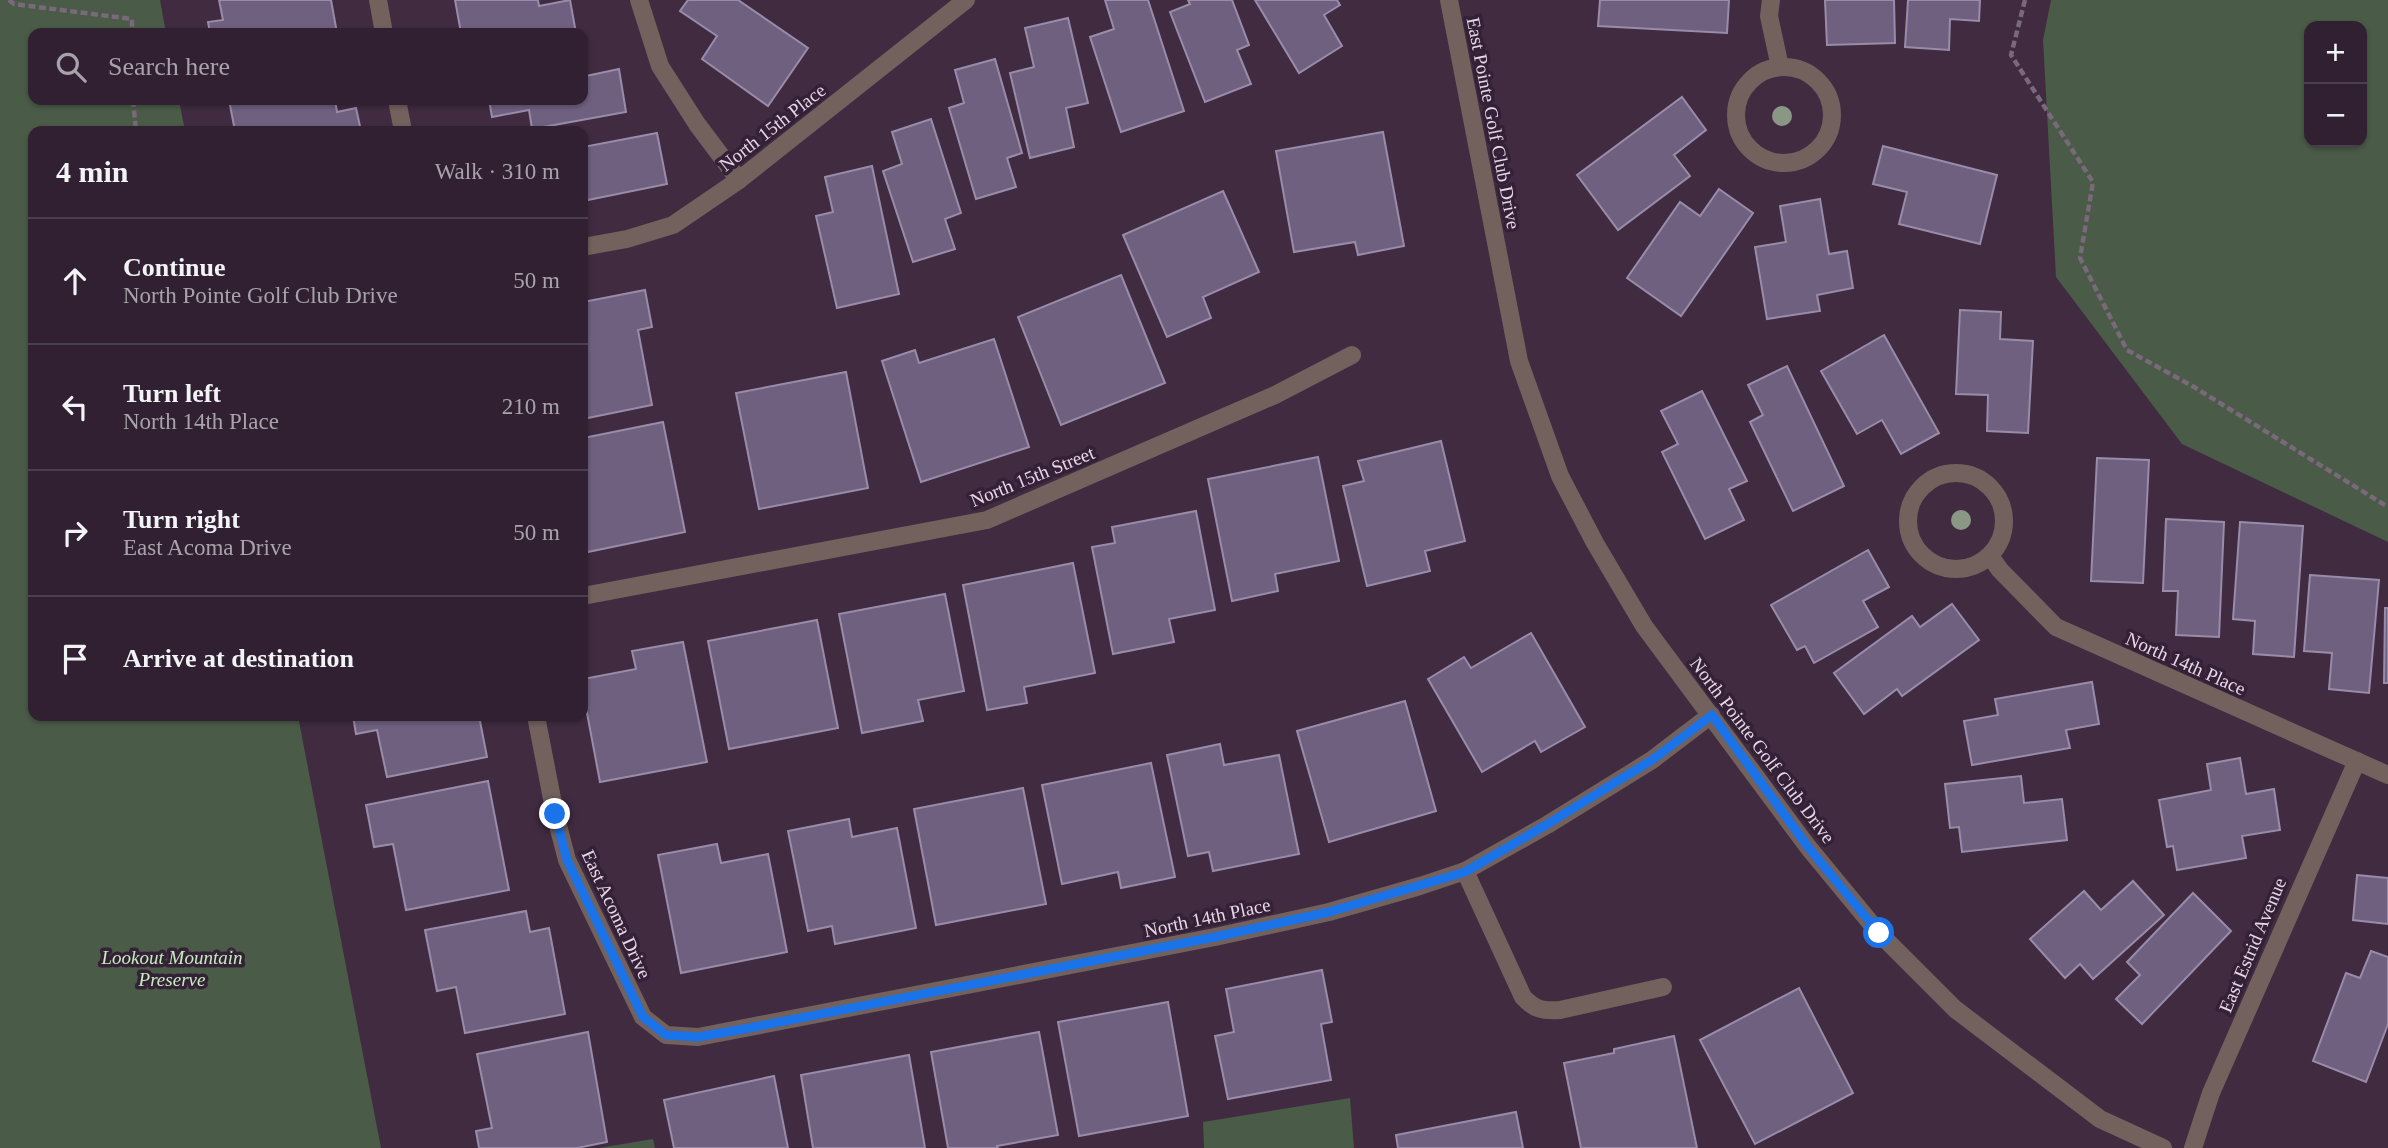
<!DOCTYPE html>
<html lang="en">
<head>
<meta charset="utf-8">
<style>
  body { margin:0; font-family:"Times New Roman",serif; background:#3c2d3d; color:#f1f3f6 }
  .controls { position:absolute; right:21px; top:21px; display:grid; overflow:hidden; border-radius:14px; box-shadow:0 2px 5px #0004 }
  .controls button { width:63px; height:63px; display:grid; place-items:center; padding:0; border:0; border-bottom:2px solid #4b3e4d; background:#302031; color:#f1f3f6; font:35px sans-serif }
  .stop { position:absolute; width:21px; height:21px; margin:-16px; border:5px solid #1a73e8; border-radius:50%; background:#fff }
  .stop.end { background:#1a73e8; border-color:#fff; box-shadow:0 2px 7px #0008 }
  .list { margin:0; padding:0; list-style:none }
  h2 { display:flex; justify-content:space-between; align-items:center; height:91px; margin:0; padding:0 28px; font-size:30px }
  h2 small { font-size:23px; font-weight:400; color:#a8a3ab }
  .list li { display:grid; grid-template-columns:46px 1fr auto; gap:21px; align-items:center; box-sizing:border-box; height:126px; padding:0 28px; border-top:2px solid #4b3e4d }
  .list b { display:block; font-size:26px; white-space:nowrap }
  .list p { margin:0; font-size:23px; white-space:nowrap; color:#a8a3ab }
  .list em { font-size:23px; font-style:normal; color:#a8a3ab }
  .icon { flex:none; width:38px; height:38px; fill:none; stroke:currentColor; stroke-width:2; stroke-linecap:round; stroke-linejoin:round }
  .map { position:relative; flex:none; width:2388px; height:1148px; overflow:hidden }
  .search { position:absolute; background:#302031; box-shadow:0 2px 5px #0004; left:28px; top:28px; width:560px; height:77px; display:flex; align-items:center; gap:18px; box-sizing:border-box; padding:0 24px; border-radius:14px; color:#a8a3ab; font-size:26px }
  .panel { position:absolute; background:#302031; box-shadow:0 2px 5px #0004; left:28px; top:126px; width:560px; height:595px; border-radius:14px }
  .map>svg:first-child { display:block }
  .green { fill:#4a5b47; fill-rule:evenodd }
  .building { fill:#6f607f; stroke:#998baa; stroke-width:2 }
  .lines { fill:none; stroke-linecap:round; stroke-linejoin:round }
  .path { stroke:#7a687b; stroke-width:4.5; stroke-dasharray:7 3.5; stroke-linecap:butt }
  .minor { stroke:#72615d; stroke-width:18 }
  .tree { fill:#899784 }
  .route { stroke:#1a73e8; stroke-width:9 }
  .labels { text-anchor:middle; stroke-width:7; stroke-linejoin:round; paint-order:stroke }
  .street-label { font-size:19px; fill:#e6d8e6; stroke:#352137 }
  .park-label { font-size:19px; font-style:italic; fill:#c4efbb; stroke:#352137 }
</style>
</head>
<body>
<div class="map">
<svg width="2388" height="1148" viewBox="0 0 2388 1148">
  <rect width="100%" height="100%" fill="#402b41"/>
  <!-- green -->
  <g class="green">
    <path d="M0 0H160L166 33H33V100H179L185 131H33V716H298L381 1148H0Z"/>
    <path d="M2051 0H2388V542L2182 444 2056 277 2043 40ZM2362 26V142H2309V26Z"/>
    <path d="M1350 1098 1354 1148H1204L1203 1122Z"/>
    <path d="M653 1139 655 1148H599Z"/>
  </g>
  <!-- building -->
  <g class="building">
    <path d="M219 0H331L337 33H210L208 22 223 20Z"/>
    <path d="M455 0H538L539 6 570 0 576 33H461Z"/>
    <path d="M688 0H738L808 48 768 106 702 59 717 36 680 11Z"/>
    <path d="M1105 0H1148L1184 111 1121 132 1090 37 1114 29Z"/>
    <path d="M1188 0H1232L1249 45 1237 50 1251 84 1205 102 1170 12 1190 4Z"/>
    <path d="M1255 0H1337L1340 5 1324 15 1342 46 1299 73Z"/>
    <path d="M1600 0H1729L1727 33 1598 26Z"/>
    <path d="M1825 0H1894L1895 43 1827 45Z"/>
    <path d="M1908 0H1980L1979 21 1950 19 1949 50 1905 47Z"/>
    <path d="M1068 18 1088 103 1066 108 1074 147 1030 158 1010 73 1034 67 1025 28Z"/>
    <path d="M583 58 586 76 619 69 626 112 532 129 529 110 492 117 489 100H583Z"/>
    <path d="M995 59 1022 153 1007 158 1016 187 976 199 949 108 964 103 955 70Z"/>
    <path d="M1682 97 1706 130 1674 155 1690 176 1618 230 1577 175Z"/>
    <path d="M229 100H335L337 112 356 108 361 131H235Z"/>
    <path d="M931 119 961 213 945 219 955 249 913 262 883 171 902 164 892 132Z"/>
    <path d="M1383 132 1404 246 1358 255 1355 242 1294 252 1276 151Z"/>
    <path d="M657 133 667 184 583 201V147Z"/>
    <path d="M1883 146 1997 175 1980 244 1899 224 1907 192 1873 184Z"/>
    <path d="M872 166 899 294 837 308 816 216 833 212 825 177Z"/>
    <path d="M1719 189 1753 213 1681 316 1627 278 1680 202 1700 216Z"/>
    <path d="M1223 191 1259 272 1203 297 1211 318 1167 337 1123 235Z"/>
    <path d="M1820 199 1829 254 1847 251 1853 288 1817 295 1820 311 1767 319 1755 247 1786 242 1780 206Z"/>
    <path d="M1121 275 1165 383 1061 425 1018 317Z"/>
    <path d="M645 290 652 327 638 330 652 405 583 419V302Z"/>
    <path d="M1960 310 2001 312 2000 339 2033 341 2028 433 1987 431 1988 395 1956 394Z"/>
    <path d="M1884 335 1939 433 1901 454 1882 420 1857 434 1821 371Z"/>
    <path d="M994 339 1029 447 921 482 882 361 915 350 919 363Z"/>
    <path d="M1787 366 1844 486 1793 511 1750 422 1763 415 1748 385Z"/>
    <path d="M846 372 868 488 759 509 736 393Z"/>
    <path d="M1702 391 1747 481 1729 489 1744 520 1705 539 1662 452 1678 444 1661 411Z"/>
    <path d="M663 422 685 532 583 553V438Z"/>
    <path d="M1441 441 1465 541 1425 551 1430 571 1367 586 1343 486 1364 481 1358 461Z"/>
    <path d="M1318 457 1339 561 1275 574 1278 591 1232 601 1208 479Z"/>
    <path d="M2097 458 2149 460 2143 583 2091 581Z"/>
    <path d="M1196 511 1215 610 1169 619 1174 642 1113 654 1092 547 1115 543 1112 527Z"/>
    <path d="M2166 519 2224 522 2219 637 2176 635 2178 591H2163Z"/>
    <path d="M2240 522 2303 526 2294 657 2253 654 2255 621 2233 619Z"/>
    <path d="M1868 550 1889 587 1863 601 1878 627 1814 663 1805 646 1797 650 1771 605Z"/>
    <path d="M1073 563 1095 673 1024 687 1027 703 987 710 963 585Z"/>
    <path d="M2310 575 2379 580 2369 693 2329 689 2332 653 2304 651Z"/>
    <path d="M945 594 964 691 918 700 923 721 862 733 839 614Z"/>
    <path d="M1952 604 1979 640 1902 696 1897 689 1864 714 1834 673 1912 616 1920 627Z"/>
    <path d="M2385 608H2388V683H2384Z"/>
    <path d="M817 620 838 728 729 749 708 641Z"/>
    <path d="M1531 633 1585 727 1541 752 1535 741 1482 772 1428 679 1464 657 1471 668Z"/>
    <path d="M683 642 707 762 600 782 583 692V679L636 669 632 651Z"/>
    <path d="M2092 682 2099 724 2066 730 2070 748 1972 765 1964 721 1998 715 1995 699Z"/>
    <path d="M1405 701 1436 811 1329 842 1297 731Z"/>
    <path d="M353 716H479L487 757 387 777 377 730 356 734Z"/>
    <path d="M1220 744 1224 765 1279 755 1299 854 1213 871 1209 852 1188 856 1167 755Z"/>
    <path d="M2240 758 2246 794 2274 789 2280 830 2242 836 2246 858 2177 870 2173 846 2167 847 2159 800 2211 790 2207 764Z"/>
    <path d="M1151 763 1175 877 1121 888 1118 872 1062 884 1042 785Z"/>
    <path d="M2021 776 2024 803 2062 799 2067 840 1962 852 1959 827 1950 828 1945 784Z"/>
    <path d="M488 781 509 890 406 910 393 844 374 847 366 805Z"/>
    <path d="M1023 788 1046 904 936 925 914 809Z"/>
    <path d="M849 819 852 837 897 828 916 928 835 944 832 926 808 931 788 831Z"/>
    <path d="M717 844 721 863 768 854 787 952 681 973 658 855Z"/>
    <path d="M2357 875 2388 878V924L2353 920Z"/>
    <path d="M2133 881 2164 915 2093 979 2080 964 2065 978 2030 939 2084 891 2101 910Z"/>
    <path d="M2193 893 2231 931 2142 1024 2116 999 2140 975 2127 962Z"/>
    <path d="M526 911 530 932 549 928 565 1014 465 1033 456 987 437 991 425 930Z"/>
    <path d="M2371 951 2388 957V1024L2366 1082 2313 1061 2346 973 2360 978Z"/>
    <path d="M1322 970 1332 1022 1321 1024 1331 1080 1228 1099 1215 1036 1234 1032 1226 989Z"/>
    <path d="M1799 988 1853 1093 1755 1144 1700 1040Z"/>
    <path d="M1168 1002 1188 1116 1079 1136 1058 1022Z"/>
    <path d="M588 1032 607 1142 577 1148H479L476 1131 492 1128 477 1054Z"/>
    <path d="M1039 1032 1058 1135 997 1146 998 1148H948L931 1052Z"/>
    <path d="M1674 1036 1697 1148H1581L1564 1063 1614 1053V1049Z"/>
    <path d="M909 1055 925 1148H813L801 1075Z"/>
    <path d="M774 1076 788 1148H674L664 1100Z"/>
    <path d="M1516 1112 1523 1148H1398L1396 1135Z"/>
  </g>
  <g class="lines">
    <!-- path -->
    <g class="path">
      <path d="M9 0 14 4 132 19V33"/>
      <path d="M2025 0 2011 55 2093 182 2080 258 2127 350 2194 387 2388 507"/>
      <path d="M133 100 136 131"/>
    </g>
    <!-- minor -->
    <g class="minor">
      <path d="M378 0 384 33"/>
      <path d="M639 0 660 66 697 124 739 180"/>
      <path d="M1449 0 1519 361 1560 476 1595 543 1644 626 1808 847 1879 933 1955 1009 2100 1119 2163 1148"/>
      <path d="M1771 0 1769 16 1780 67"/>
      <circle cx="1784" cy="115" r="48"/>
      <path d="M397 100 403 131"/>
      <path d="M583 247 627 239 673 225 739 180 966 0"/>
      <circle cx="1956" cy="521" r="48"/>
      <path d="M1990 556 2000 570 2056 627 2388 775"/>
      <path d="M583 596 987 520 1275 395 1352 355"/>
      <path d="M536 716 555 814 567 860 643 1017 666 1035 698 1037 1215 937 1329 912 1420 886 1465 871 1547 825 1652 760 1711 715"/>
      <path d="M1465 871 1523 997C1535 1010 1543 1011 1560 1010L1663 987"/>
      <path d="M2193 1148 2211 1093 2357 761"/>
    </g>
  </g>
  <!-- trees -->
  <g class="tree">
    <circle cx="1782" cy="116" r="10"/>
    <circle cx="1961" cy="520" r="10"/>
  </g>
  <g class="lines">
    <!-- route -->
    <path class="route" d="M555 814 567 860 643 1017 666 1035 698 1037 744 1029 1215 937 1329 912 1465 872 1546 825 1652 760 1712 715 1808 847 1879 933"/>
  </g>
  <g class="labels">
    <!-- street labels -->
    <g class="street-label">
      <text transform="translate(1494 123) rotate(79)" y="7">East Pointe Golf Club Drive</text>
      <text transform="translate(772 127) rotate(-38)" y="7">North 15th Place</text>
      <text transform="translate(1032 476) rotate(-22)" y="7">North 15th Street</text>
      <text transform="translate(2186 663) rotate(24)" y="7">North 14th Place</text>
      <text transform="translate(1763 750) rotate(53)" y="7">North Pointe Golf Club Drive</text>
      <text transform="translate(617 914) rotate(65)" y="7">East Acoma Drive</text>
      <text transform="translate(1207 917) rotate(-12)" y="7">North 14th Place</text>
      <text transform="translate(2252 945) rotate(-67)" y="7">East Estrid Avenue</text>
    </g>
    <!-- park labels -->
    <g class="park-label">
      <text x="172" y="964">Lookout Mountain<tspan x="172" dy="22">Preserve</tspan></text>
    </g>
  </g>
</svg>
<div class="controls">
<button>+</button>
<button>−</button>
</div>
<div class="stop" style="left:1879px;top:933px"></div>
<div class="stop end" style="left:555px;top:814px"></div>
<div class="search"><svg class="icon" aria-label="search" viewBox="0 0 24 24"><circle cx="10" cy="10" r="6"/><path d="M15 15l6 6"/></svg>Search here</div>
<section class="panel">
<h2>4 min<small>Walk · 310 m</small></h2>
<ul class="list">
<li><svg class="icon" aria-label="ahead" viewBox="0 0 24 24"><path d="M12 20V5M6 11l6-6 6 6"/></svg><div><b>Continue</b><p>North Pointe Golf Club Drive</p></div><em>50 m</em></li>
<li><svg class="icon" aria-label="left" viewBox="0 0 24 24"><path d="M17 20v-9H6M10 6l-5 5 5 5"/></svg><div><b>Turn left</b><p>North 14th Place</p></div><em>210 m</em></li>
<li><svg class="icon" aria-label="right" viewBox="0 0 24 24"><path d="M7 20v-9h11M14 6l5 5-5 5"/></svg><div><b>Turn right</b><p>East Acoma Drive</p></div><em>50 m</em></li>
<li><svg class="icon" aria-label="arrive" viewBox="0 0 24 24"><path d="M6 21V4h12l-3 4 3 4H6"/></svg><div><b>Arrive at destination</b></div></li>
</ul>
</section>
</div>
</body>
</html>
